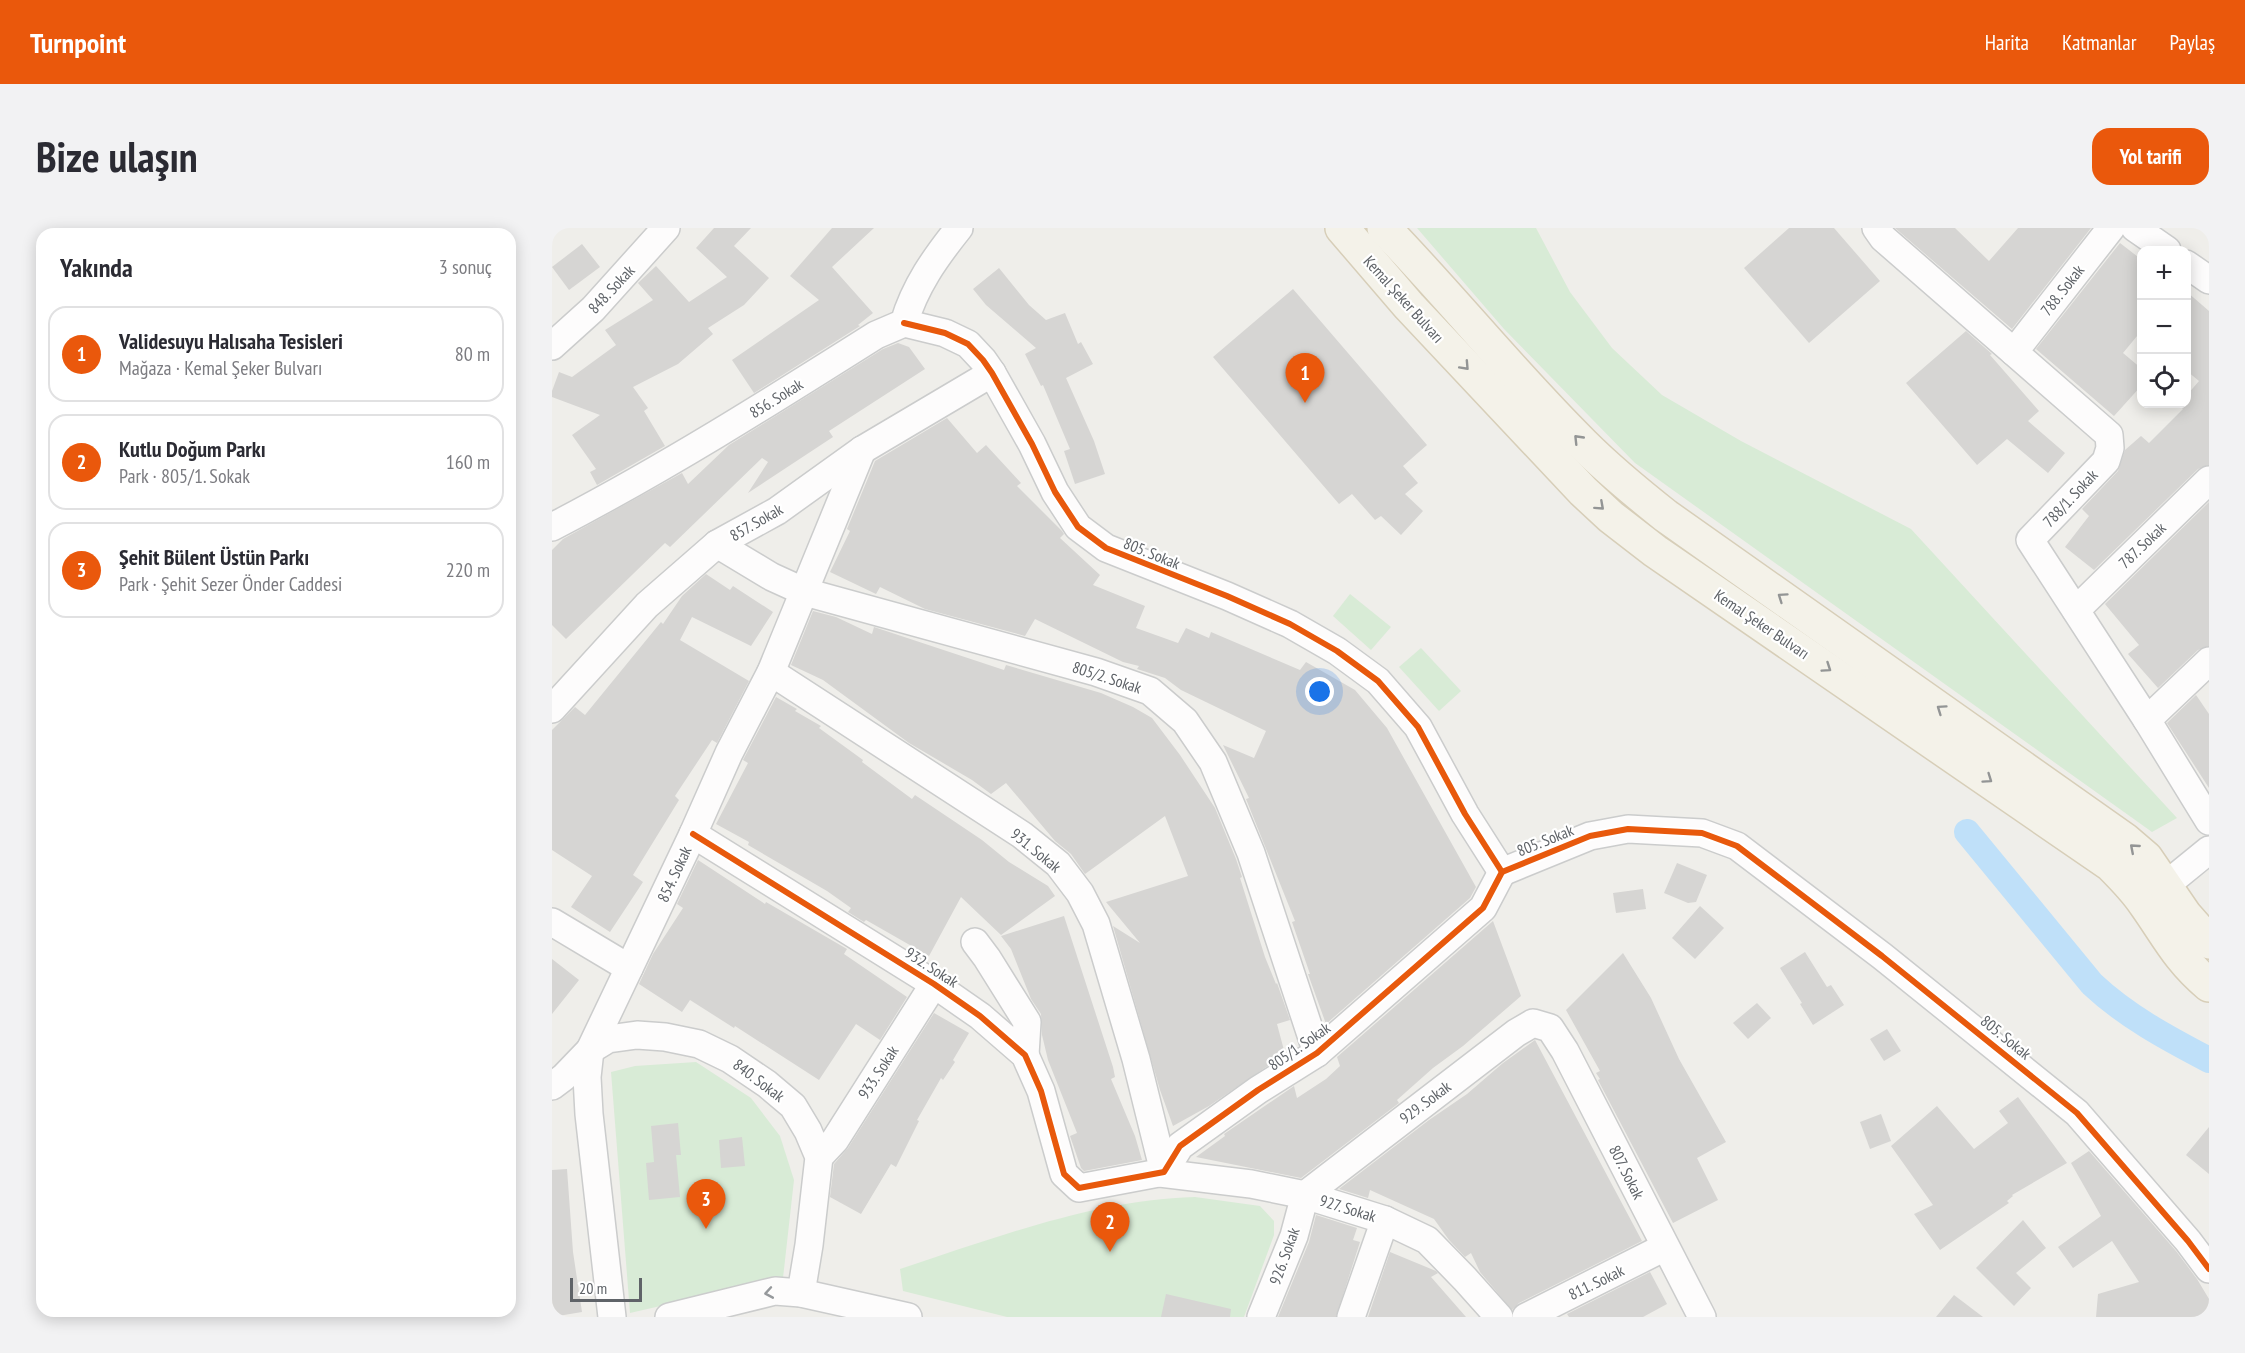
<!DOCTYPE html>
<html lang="tr">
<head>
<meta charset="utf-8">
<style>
  body { margin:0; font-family:"PT Sans Narrow",sans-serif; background:#f2f2f3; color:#2b2b33 }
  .controls { position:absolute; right:18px; top:18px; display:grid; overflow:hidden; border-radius:12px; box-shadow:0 3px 15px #0003 }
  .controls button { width:54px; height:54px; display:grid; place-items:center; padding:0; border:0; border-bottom:2px solid #e1e1e2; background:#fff; color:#2b2b33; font:30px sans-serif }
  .scale { position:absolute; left:18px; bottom:15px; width:72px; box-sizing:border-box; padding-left:6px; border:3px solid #5f6368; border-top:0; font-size:16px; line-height:21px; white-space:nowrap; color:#5f6368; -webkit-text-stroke:4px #fff; paint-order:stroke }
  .you { position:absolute; left:768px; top:464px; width:21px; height:21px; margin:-15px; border:4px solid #fff; border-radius:50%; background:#1a73e8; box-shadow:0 0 0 9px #1a73e833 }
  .badge { display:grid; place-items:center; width:39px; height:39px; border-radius:50%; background:#ea580c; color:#fff; font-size:20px; font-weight:700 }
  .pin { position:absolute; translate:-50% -50px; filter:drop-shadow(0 2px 3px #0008) }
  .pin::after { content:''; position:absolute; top:32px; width:21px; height:18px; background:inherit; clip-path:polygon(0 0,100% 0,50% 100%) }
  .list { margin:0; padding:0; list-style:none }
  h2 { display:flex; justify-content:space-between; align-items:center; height:78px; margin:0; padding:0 24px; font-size:26px }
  h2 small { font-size:20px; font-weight:400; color:#7c7c81 }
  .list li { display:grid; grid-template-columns:39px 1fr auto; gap:18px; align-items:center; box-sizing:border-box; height:96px; margin:0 12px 12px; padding:0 12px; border:2px solid #e1e1e2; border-radius:18px }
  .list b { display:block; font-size:22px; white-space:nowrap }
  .list p { margin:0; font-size:20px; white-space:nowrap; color:#7c7c81 }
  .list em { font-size:20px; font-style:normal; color:#7c7c81 }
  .icon { flex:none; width:33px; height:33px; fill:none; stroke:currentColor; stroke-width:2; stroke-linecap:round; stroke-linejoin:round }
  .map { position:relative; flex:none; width:1657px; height:1089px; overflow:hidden; border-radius:18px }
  header { display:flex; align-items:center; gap:36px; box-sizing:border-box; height:84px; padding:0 30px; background:#ea580c; color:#fff }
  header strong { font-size:28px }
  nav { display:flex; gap:33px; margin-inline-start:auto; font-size:21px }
  .intro { display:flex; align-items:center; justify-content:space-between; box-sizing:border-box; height:144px; padding:0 36px }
  h1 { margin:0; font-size:42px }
  .button { padding:15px 27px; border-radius:18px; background:#ea580c; color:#fff; font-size:21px; font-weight:700 }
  main { display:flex; gap:36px; padding:0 36px }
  aside { flex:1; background:#fff; border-radius:18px; box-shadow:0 3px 15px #0003 }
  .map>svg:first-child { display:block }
  .green { fill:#d8ebd6 }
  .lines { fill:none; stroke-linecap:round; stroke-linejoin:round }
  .canal { stroke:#bfe0f9; stroke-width:26 }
  .building { fill:#d6d5d3 }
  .minor-casing { stroke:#cbcccc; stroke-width:30 }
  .major-casing { stroke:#d7ceb8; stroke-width:36 }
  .minor { stroke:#fdfcfc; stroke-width:27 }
  .major { stroke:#f4f2e9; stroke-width:33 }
  .cycleway-casing { stroke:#fff; stroke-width:10 }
  .cycleway { stroke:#e8590c; stroke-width:6 }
  .oneway { stroke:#939595 }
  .oneway2 { stroke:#96999c }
  .labels { text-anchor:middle; stroke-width:4.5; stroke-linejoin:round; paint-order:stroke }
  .street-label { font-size:16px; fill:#5f6368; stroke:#fff }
</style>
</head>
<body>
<header>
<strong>Turnpoint</strong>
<nav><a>Harita</a><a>Katmanlar</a><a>Paylaş</a></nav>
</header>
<div class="intro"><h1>Bize ulaşın</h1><a class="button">Yol tarifi</a></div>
<main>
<aside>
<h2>Yakında<small>3 sonuç</small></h2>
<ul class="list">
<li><span class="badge">1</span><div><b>Validesuyu Halısaha Tesisleri</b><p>Mağaza · Kemal Şeker Bulvarı</p></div><em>80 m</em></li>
<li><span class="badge">2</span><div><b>Kutlu Doğum Parkı</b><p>Park · 805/1. Sokak</p></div><em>160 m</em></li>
<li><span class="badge">3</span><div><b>Şehit Bülent Üstün Parkı</b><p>Park · Şehit Sezer Önder Caddesi</p></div><em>220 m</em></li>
</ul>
</aside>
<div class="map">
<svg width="1657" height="1089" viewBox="0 0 1657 1089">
  <rect width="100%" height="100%" fill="#efeeea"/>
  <!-- green -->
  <g class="green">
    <path d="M865 0H984L1018 64 1060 120 1110 167 1189 213 1359 301 1625 590 1600 604 1083 235 952 101Z"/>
    <path d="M798 366 839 399 819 422 781 388Z"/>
    <path d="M869 420 909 463 887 483 847 439Z"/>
    <path d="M144 834 199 870 228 908 242 952 231 1050 78 1085 59 844 83 838Z"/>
    <path d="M643 969 708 978 722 993V1007L692 1089H455L351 1063 348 1041C443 1010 541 972 643 969Z"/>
  </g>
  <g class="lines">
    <!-- canal -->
    <path class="canal" d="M1415 604 1540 756C1574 788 1615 810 1657 832"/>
  </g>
  <!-- building -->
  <g class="building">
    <path d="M162 0H199L182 18 217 50 192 77 156 100 161 106 126 136 81 159 96 180 92 183 113 218 45 257 38 244 44 241 20 207 48 187 0 169V163L7 144 20 149 64 117 53 102 101 72 86 55 104 38 137 74 175 49 144 20Z"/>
    <path d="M280 0H322L280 39 321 85 306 97 308 98 202 165 180 132 267 72 238 48Z"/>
    <path d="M1237 0H1282L1328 53 1257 115 1192 40Z"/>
    <path d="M1343 0H1403L1437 33 1466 0H1539L1460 101Z"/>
    <path d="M1568 15 1590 32V102L1571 125 1590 141V157L1562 188 1484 121Z"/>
    <path d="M30 16 48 39 17 62 0 39Z"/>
    <path d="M447 40 477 77 494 92 513 85 526 116 529 114 541 136 514 150 542 213 553 246 523 256 512 223 518 221 491 157 489 158 473 126 484 120 434 77 421 61Z"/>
    <path d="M741 61 875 217 851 238 866 255 853 266 871 283 849 307 829 288 823 292 800 266 787 276 661 129Z"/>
    <path d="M1635 64 1657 83V237L1646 241 1542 342 1513 319 1537 288 1530 281 1566 243 1573 222 1589 208 1597 215 1631 181 1626 176H1635V167L1647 153 1635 143Z"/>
    <path d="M1414 103 1440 126 1438 127 1487 183 1476 193 1513 225 1496 245 1455 211 1425 237 1354 155Z"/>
    <path d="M346 115 357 119 373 141 277 203 281 209 196 265 216 234 210 230 118 319 113 315 14 411 0 397V322L11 311 130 245 136 256 177 217 331 121Z"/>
    <path d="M395 190 425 225 434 217 469 255 465 258 510 303 512 306 508 310 548 347 541 357 593 378 584 400 626 415 634 400 657 410 659 404 748 442 754 434 803 462 835 500 924 659 918 670 774 796 756 746H758L740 694 743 693 694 571 697 570 671 517 702 530 714 503 629 462 613 450 585 441 587 438 571 434 483 391 473 408 373 381 328 359 324 366 278 344 298 303 295 301 323 233Z"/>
    <path d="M1657 274V418L1646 422 1606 460 1576 426 1587 417 1553 376Z"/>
    <path d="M154 346 178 362 181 358 221 384 199 418 140 389 128 412 197 453 165 515 160 512 123 568 127 572 81 647 91 654 58 704 19 679 40 648 0 622V502L23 479 33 487 109 394 111 396 130 368Z"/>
    <path d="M261 383 284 389 320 406 322 399 452 442 454 437 549 465 581 479 600 490 628 527 663 580 684 631 690 649 688 650 713 729 724 756 725 755 738 792 725 796 733 826 657 878 621 898 608 862 561 698 588 715 554 674 636 648 613 588 533 646 519 626 503 613 454 555 439 566 420 552 357 515 271 452 239 437Z"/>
    <path d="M1644 467 1657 486V560L1615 495Z"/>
    <path d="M224 469 245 481 243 483 269 498 267 500 311 532 310 534 360 571 363 567 430 612 457 634 496 658 503 668 449 707 409 669 377 728 314 692 312 694 296 684 299 680 275 663 196 617 197 614 164 596 196 535 191 532Z"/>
    <path d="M146 632 213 676 214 674 295 721 292 726 355 769 328 812 304 796 267 852 183 798 182 800 138 772 130 784 87 756 101 726 131 680 125 676Z"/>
    <path d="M1125 635 1155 647 1144 674 1136 675 1112 665Z"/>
    <path d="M1091 661 1094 681 1064 685 1061 665Z"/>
    <path d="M1148 678 1172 700 1143 731 1120 710Z"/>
    <path d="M512 688 561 839 563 849 559 851 583 908 590 932 532 943 529 940 518 908 525 905 496 832 490 807 489 786 479 771 459 721 449 708Z"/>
    <path d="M941 693 969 768 911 818 881 840 845 872 847 875 749 950 644 929 673 908 672 906 742 858 745 870 774 851 788 838 785 829Z"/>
    <path d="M1253 724 1275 759 1279 757 1292 777 1261 797 1248 776 1250 775 1228 740Z"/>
    <path d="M1071 725 1099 770 1127 831 1174 914 1145 930 1166 972 1121 995 1046 852 1048 851 1044 845 1048 843 1014 782Z"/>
    <path d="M0 731 27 752 0 786Z"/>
    <path d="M1205 775 1219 790 1196 811 1181 795Z"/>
    <path d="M382 785 417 805 401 832 403 834 391 852 389 850 365 892 367 893 344 939 339 936 309 986 278 969 282 936 296 920Z"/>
    <path d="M1335 801 1349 823 1332 833 1318 811Z"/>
    <path d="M983 812 1090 1013 967 1075 960 1082 928 1044 919 1025 913 1029 897 1012 882 991 818 962 816 970 787 961 877 892 915 866 951 835Z"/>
    <path d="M1466 869 1515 935 1460 967 1461 968 1455 973 1457 975 1388 1022 1362 986 1381 977 1339 918 1385 878 1422 921 1456 895 1447 883Z"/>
    <path d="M1329 886 1339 913 1318 921 1308 894Z"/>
    <path d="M126 895 129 927H124L128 969 97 972 94 935 102 934 99 898Z"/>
    <path d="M1657 899V946L1634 927Z"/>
    <path d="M190 909 193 938 169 940 167 912Z"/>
    <path d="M1537 923 1624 1023 1645 1051 1657 1071V1089H1544L1546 1066 1587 1054 1560 1013 1521 1040 1506 1019 1549 988 1519 935Z"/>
    <path d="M15 941 21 1024 30 1084 0 1089V942Z"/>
    <path d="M764 987 805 1000 801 1012 808 1014 784 1089H726L757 1014Z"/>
    <path d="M1471 992 1494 1020 1464 1045 1479 1060 1462 1078 1424 1040Z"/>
    <path d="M838 1024 884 1043 886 1045 879 1049 914 1089H816Z"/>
    <path d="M1098 1044 1115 1076 1091 1089H1017L1015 1086Z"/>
    <path d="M614 1066 679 1081 678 1089H609Z"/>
    <path d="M1402 1067 1431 1089H1384Z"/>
  </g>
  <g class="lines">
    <defs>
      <g id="minor">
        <path d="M1324 0 1331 10 1557 207 1558 220 1554 233 1478 312 1595 492 1657 593"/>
        <path d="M1583 0 1615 22"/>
        <path d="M1634 36 1657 52"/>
        <path d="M352 95 393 105 416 116 431 132 440 145 480 216 503 264 526 299 554 320 675 368 738 396 785 423 826 453 866 499 913 586 950 644 1038 608 1076 601 1150 605 1185 618 1330 728 1525 885 1636 1013 1657 1041"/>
        <path d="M0 118 41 81 114 0"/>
        <path d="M1462 124 1559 0"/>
        <path d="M0 299C112 241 218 174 324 107L352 95C363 58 383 30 407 0"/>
        <path d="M165 316 220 349 253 364 544 444 598 463 633 493 661 534 699 625 765 825"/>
        <path d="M1524 382 1657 252"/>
        <path d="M219 444 470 607 506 636 528 665 544 696 584 831 612 944"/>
        <path d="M0 481 95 377 165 316 225 283 310 222 440 145"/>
        <path d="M1595 492 1657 433"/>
        <path d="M141 606 382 756 428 788 473 827 489 863 512 946 527 960 612 944 628 918 706 862 765 825 931 680 950 644"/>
        <path d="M1614 657 1657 622"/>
        <path d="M0 694 77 740"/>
        <path d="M423 714 435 730 475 794 473 827"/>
        <path d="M0 858 12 849 38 822 56 811 85 807 113 809 147 816 178 831 215 856 241 878 256 903 267 929 257 1017 249 1065"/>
        <path d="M267 929 283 912 382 756"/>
        <path d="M608 945 699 956 753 967 833 992 875 1012 913 1051 947 1089"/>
        <path d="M60 1089 37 886 35 849 38 822 141 606 177 525 219 444 310 222"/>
        <path d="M117 1089 223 1063 249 1065 356 1089"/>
        <path d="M709 1089 742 1008 753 967 964 805 981 795 998 800 1013 823 1150 1089"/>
        <path d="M799 1089 833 992"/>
        <path d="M974 1089 1113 1019"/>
      </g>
      <g id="major">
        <path d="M790 0 857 78 1031 263 1059 289 1103 323 1559 637C1571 649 1583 661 1593 676 1615 707 1626 731 1657 757"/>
        <path d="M832 0C900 70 961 147 1031 216 1057 242 1085 265 1114 288L1573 612 1594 630 1633 687 1657 714"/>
      </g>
    </defs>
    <!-- minor casing -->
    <use href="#minor" class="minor-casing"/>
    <!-- major casing -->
    <use href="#major" class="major-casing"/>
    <!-- minor -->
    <use href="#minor" class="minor"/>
    <!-- major -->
    <use href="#major" class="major"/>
    <defs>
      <g id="cycleway">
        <path d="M352 95 393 105 416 116 431 132 440 145 480 216 503 264 526 299 554 320 675 368 738 396 785 423 826 453 866 499 913 586 950 644 1038 608 1076 601 1150 605 1185 618 1330 728 1525 885 1636 1013 1657 1041"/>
        <path d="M141 606 382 756 428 788 473 827 489 863 512 946 527 960 612 944 628 918 706 862 765 825 931 680 950 644"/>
      </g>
    </defs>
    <!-- cycleway casing -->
    <use href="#cycleway" class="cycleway-casing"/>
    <!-- cycleway -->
    <use href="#cycleway" class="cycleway"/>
  </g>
  <!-- one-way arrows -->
  <defs><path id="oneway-chevron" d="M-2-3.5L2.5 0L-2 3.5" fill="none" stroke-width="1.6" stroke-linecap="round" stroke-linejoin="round" transform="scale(1.5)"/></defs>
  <g class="oneway">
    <use href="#oneway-chevron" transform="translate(913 138) rotate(47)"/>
    <use href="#oneway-chevron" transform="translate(1026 211) rotate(-134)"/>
    <use href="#oneway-chevron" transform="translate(1048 278) rotate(42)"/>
    <use href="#oneway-chevron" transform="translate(1230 369) rotate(-145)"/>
    <use href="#oneway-chevron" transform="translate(1275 440) rotate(34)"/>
    <use href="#oneway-chevron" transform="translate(1389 481) rotate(-145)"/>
    <use href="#oneway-chevron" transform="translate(1436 551) rotate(35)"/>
    <use href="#oneway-chevron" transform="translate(1582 620) rotate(-139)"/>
  </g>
  <use class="oneway2" href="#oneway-chevron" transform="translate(217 1065) rotate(170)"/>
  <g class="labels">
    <!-- street labels -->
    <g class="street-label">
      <text transform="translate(59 61) rotate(-47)" y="6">848. Sokak</text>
      <text transform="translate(1510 62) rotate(-52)" y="6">788. Sokak</text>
      <text transform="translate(852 71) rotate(48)" y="6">Kemal Şeker Bulvarı</text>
      <text transform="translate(224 170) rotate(-32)" y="6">856. Sokak</text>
      <text transform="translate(1518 270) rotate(-47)" y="6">788/1. Sokak</text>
      <text transform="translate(204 294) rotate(-30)" y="6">857. Sokak</text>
      <text transform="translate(1590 317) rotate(-44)" y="6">787. Sokak</text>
      <text transform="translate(600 325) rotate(22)" y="6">805. Sokak</text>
      <text transform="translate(1210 396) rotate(34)" y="6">Kemal Şeker Bulvarı</text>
      <text transform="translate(555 449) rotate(18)" y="6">805/2. Sokak</text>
      <text transform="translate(993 612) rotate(-22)" y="6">805. Sokak</text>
      <text transform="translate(484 622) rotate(39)" y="6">931. Sokak</text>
      <text transform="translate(122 646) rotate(-65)" y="6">854. Sokak</text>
      <text transform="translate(380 739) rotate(33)" y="6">932. Sokak</text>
      <text transform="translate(1454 809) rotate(39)" y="6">805. Sokak</text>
      <text transform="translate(747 818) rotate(-35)" y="6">805/1. Sokak</text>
      <text transform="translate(326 844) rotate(-57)" y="6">933. Sokak</text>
      <text transform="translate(207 852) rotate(37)" y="6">840. Sokak</text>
      <text transform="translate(873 874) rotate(-37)" y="6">929. Sokak</text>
      <text transform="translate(1075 944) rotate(63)" y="6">807. Sokak</text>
      <text transform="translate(796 980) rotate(17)" y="6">927. Sokak</text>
      <text transform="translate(732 1028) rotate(-70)" y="6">926. Sokak</text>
      <text transform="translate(1044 1054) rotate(-26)" y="6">811. Sokak</text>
    </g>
  </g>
</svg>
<div class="controls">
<button>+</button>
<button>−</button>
<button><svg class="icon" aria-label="locate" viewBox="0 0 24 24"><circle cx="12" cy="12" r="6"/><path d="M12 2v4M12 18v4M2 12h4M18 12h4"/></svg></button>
</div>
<div class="scale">20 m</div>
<div class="you"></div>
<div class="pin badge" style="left:753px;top:175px">1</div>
<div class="pin badge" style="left:558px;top:1024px">2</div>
<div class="pin badge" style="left:154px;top:1001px">3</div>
</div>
</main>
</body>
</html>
